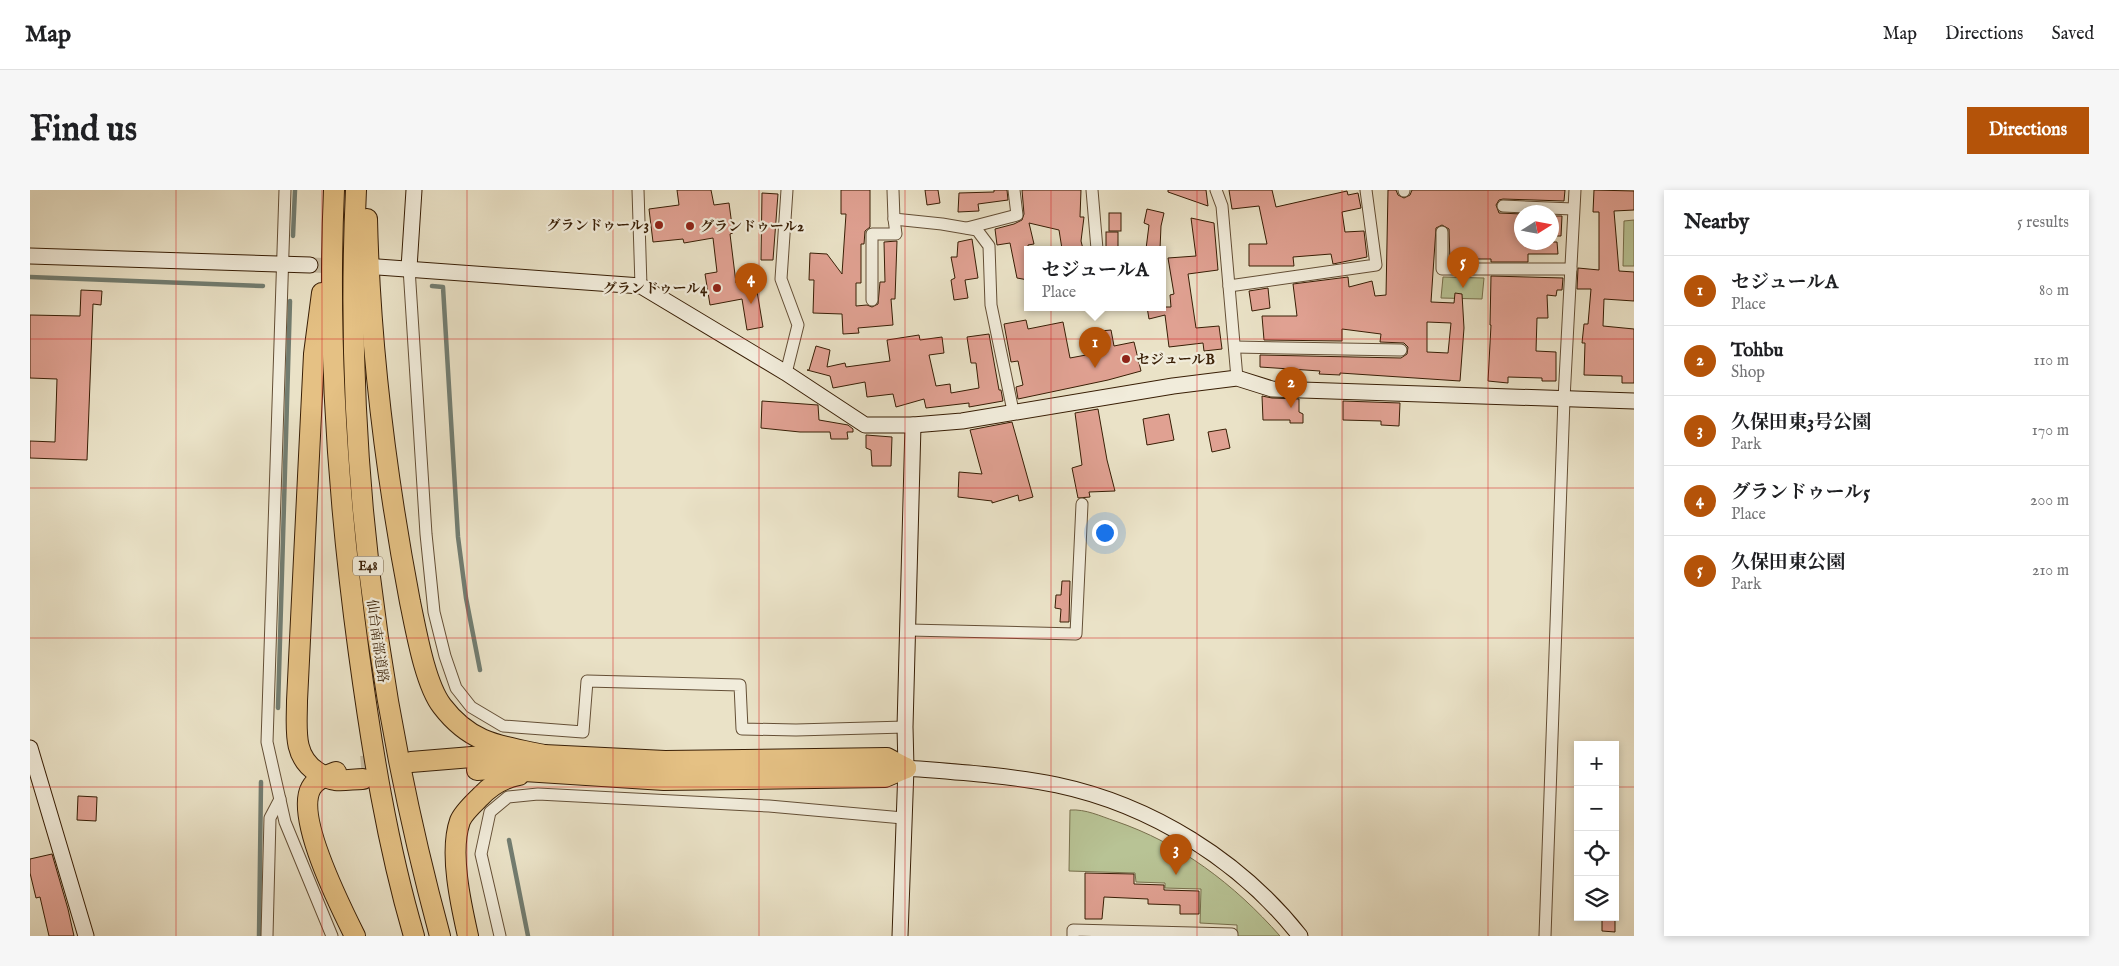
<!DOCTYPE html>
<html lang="en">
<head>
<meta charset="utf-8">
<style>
  body { margin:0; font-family:"IM FELL English","Noto Serif JP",serif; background:#f6f6f6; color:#202124 }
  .controls { position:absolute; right:15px; bottom:15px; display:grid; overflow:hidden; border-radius:0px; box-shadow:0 2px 8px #0003 }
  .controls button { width:45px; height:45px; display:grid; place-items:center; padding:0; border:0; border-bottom:1px solid #e0e0e0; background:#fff; color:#202124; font:25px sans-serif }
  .compass { position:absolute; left:1484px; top:15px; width:45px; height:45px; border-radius:50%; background:#fff; box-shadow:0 2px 8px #0003; rotate:79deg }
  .you { position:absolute; left:1074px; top:342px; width:18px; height:18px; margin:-12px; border:4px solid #fff; border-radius:50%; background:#1a73e8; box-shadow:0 0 0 8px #1a73e833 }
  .badge { display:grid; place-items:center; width:32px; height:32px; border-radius:50%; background:#b45309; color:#fff; font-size:16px; font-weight:700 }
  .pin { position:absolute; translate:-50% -41px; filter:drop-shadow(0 1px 2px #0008) }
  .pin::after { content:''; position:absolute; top:26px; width:18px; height:15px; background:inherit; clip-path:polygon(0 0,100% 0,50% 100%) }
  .popup { position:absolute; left:994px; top:56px; width:142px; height:65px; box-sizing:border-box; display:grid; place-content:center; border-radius:0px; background:#fff; filter:drop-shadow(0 1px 4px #0005); font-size:16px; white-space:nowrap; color:#757577 }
  .popup b { font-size:19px; color:#202124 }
  .popup::after { content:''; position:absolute; left:50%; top:100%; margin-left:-10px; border:10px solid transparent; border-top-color:#fff }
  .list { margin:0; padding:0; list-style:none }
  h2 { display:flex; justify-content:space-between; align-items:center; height:65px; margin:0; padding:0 20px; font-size:21px }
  h2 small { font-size:16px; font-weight:400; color:#757577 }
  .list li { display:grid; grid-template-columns:32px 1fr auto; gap:15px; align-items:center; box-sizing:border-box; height:70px; padding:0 20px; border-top:1px solid #e0e0e0 }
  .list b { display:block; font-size:19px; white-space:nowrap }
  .list p { margin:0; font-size:16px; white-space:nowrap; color:#757577 }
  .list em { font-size:16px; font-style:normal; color:#757577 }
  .icon { flex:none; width:28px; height:28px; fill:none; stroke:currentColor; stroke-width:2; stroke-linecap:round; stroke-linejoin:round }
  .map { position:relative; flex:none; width:1604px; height:746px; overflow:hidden; border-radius:0px }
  header { display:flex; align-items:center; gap:30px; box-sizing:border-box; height:70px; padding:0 25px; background:#fff; border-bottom:1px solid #e0e0e0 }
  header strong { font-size:24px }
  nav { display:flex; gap:28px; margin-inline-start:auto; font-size:18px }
  .intro { display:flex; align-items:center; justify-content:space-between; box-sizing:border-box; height:120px; padding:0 30px }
  h1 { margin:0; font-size:35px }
  .button { padding:12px 22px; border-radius:0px; background:#b45309; color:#fff; font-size:18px; font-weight:700 }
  main { display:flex; gap:30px; padding:0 30px }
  aside { flex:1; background:#fff; border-radius:0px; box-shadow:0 2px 8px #0003 }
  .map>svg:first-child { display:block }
  .green { fill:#b8c395; stroke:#78704d }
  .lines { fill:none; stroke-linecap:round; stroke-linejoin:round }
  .stream { stroke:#727d71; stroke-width:4.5 }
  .building { fill:#e0a192; stroke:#381e05; fill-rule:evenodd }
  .secondary-tunnel { stroke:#c6bba0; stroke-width:15; stroke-dasharray:15 8; stroke-linecap:butt }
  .highway-tunnel { stroke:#c6bba0; stroke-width:20; stroke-dasharray:20 10; stroke-linecap:butt }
  .street-casing { stroke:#644f36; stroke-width:13 }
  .secondary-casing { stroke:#381e05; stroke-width:17 }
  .highway-casing { stroke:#381e05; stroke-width:22 }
  .street { stroke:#f1ecdb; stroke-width:11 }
  .secondary { stroke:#f1ecdb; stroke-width:15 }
  .highway { stroke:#e5c184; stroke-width:20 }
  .grid { fill:none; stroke:#d62828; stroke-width:1; stroke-opacity:0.55 }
  .poi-dot { fill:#8f2418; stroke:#f1ecdb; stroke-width:2 }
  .labels { text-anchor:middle; stroke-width:4.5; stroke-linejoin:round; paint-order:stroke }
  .shield { fill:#f1ecdb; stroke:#705c45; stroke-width:1 }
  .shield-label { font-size:12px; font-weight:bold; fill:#381e05 }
  .poi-label { font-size:14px; font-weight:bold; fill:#381e05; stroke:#f1ecdb; text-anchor:end }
  .street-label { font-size:14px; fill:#381e05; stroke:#f1ecdb }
</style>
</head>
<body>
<header>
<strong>Map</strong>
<nav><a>Map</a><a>Directions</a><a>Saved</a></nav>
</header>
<div class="intro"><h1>Find us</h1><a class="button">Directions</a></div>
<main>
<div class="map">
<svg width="1604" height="746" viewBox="0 0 1604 746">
  <rect width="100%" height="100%" fill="#eae2c7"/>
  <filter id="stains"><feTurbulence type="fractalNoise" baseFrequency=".004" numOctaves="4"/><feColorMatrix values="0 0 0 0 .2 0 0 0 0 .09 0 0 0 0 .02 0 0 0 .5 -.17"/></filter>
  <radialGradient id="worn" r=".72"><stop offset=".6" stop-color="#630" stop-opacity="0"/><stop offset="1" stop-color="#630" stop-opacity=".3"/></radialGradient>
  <!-- green -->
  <g class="green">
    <path d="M1604 30V76H1593L1594 31Z"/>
    <path d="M1413 87 1454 88 1452 109 1411 108Z"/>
    <path d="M1040 620C1056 619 1070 626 1085 631 1150 653 1204 694 1250 746H1207V735L1170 733 1171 699 1135 698V693L1106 692 1105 683 1039 681Z"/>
  </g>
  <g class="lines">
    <!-- stream -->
    <g class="stream">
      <path d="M263 46 265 0"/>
      <path d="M0 87 233 96"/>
      <path d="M402 96 413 97 428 347 436 408 450 480"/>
      <path d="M248 518 260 111"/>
      <path d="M479 650 498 746"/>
      <path d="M229 746 231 592"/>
    </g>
  </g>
  <!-- building -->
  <g class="building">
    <path d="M647 0H681L684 15 699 13 703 43 700 44 706 93 725 89 733 137 717 140 712 109 680 115 675 84 687 82 683 48 654 53 653 49 623 52 619 19 649 15Z"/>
    <path d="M811 0H840V37L835 41 834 54H831V93H826V116L837 115 842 117 848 114 850 92H855L854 52 867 51 865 109H861L863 135 828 138 829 143 813 144 812 124 783 123 784 90H779L780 63 797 64 812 84 816 24H811Z"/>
    <path d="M895 0H908L910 13 897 15Z"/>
    <path d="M964 0H977L978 10 948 14 949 21 928 22 929 3 964 2Z"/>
    <path d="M992 0H1051L1050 27H1054L1051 51 1053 59H1032L1029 40 999 33 1004 54 998 55V90L987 88 980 53 967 55 965 39 984 34 992 30 994 24Z"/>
    <path d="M1138 0H1176L1178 16 1138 2Z"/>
    <path d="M1199 0H1242L1246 17 1317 1 1318 5 1328 3 1331 18 1312 22 1315 42 1334 41 1337 67 1303 74 1301 64 1263 67 1264 76H1219V54H1237L1229 16 1202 19Z"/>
    <path d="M1358 0H1366L1368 5 1374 8 1380 5 1382 0H1535L1534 11 1473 9 1469 10 1466 15 1469 23 1492 24V52H1527L1528 64H1498V72H1461V69H1434V72H1420L1419 39 1412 35 1406 38 1401 112 1424 113 1425 103 1432 104 1434 138 1430 191 1310 183V185L1289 184 1290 181 1230 177V165L1371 168 1377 164 1378 157 1374 153 1350 152 1351 144 1312 139V151L1234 150 1232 126H1267L1263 94 1318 87 1319 97 1342 91 1345 106 1356 105ZM1397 132 1421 133 1418 163 1397 162Z"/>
    <path d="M1564 0 1604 1V20L1584 21 1589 81 1604 82V111L1574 109 1573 136 1604 139V193H1592V186L1554 185 1555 153H1552L1554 134H1558L1561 99H1547L1548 78 1569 80V22H1563Z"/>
    <path d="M732 3 748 4 743 70H731Z"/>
    <path d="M1117 19 1134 23 1131 36 1130 59H1116L1119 35 1114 33Z"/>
    <rect x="1079" y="23" width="12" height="18"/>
    <path d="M1522 26H1532L1531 46H1522Z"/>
    <path d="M1161 28 1184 33 1188 80 1158 84 1166 138 1189 136 1192 159 1174 161 1173 153 1139 157 1135 125 1119 129 1117 117H1141L1140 105 1144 104 1138 68 1166 66Z"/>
    <rect x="1076" y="42" width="12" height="17"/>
    <path d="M942 49 948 88 935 90 938 108 924 110 921 90 925 88 921 67H927L928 52Z"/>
    <path d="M1461 86 1533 88 1532 100H1527L1526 106 1517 105 1518 128H1507L1506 161 1526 162V191H1512V188L1478 187V193L1458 191 1461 135H1460Z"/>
    <path d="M1238 98 1240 118 1222 121 1219 101Z"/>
    <path d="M51 100 72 101 71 115 63 114 57 270 0 268V251L25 252 27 189 0 188V125L50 126Z"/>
    <path d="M996 130 998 139 1033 132 1040 168 1072 162 1060 142 1081 140 1084 156 1104 152 1111 181 1078 190 988 209 986 197 993 195 988 171 981 172 974 134Z"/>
    <path d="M959 144 969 200H971L973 211 939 217V213L896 218 894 209 866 217 863 204 837 207 835 192 803 198 800 186 777 180H779L786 156 800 160 797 177 815 173 816 177 860 171 857 150 889 145 890 150 912 147 914 163 899 165 906 196 920 194 921 203 949 198 946 173H941L937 147Z"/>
    <path d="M1232 206 1242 208 1269 209V222L1273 224V233H1260V230H1233Z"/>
    <path d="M732 211 788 215 789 230 818 235 823 239V242H817L818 249H801L800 242H770L731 238Z"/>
    <path d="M1313 211 1370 213 1369 236 1351 235V231L1313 230Z"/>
    <path d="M1068 219 1077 270 1085 301 1059 302 1060 307 1048 308 1042 278 1052 275 1045 223Z"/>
    <path d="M1139 224 1144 250 1117 255 1113 229Z"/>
    <path d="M982 232 1003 307 989 311 988 305 962 313V311L928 307 929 282 952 284 940 240Z"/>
    <path d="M1196 239 1200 258 1182 262 1178 242Z"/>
    <path d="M836 245 862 247 861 276H842L841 260 836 258Z"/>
    <path d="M1032 391H1040L1039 432H1030L1031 419 1025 418 1026 405H1031Z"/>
    <path d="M48 606 67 607 66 631 47 630Z"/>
    <path d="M22 664 38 719 44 746H19L10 707 6 708 0 683V669Z"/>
    <path d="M1055 683 1104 684V694L1134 695V700L1169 701V724H1150V715L1118 714V709L1074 707 1072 729H1055Z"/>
    <path d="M1572 727H1585V742L1572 741Z"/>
  </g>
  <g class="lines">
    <!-- secondary-tunnel -->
    <path class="secondary-tunnel" d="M280 75 334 77"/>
    <!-- highway-tunnel -->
    <path class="highway-tunnel" d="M331 576 381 572"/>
    <defs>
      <g id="street">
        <path d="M255 0 237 552 255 632 302 746"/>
        <path d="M608 0 611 96"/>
        <path d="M863 0 864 29 912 34 947 40 959 56 961 115 983 221"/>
        <path d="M1062 0 1067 59"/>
        <path d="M1186 0 1192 16 1207 188"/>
        <path d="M1374 0V1"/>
        <path d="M1473 16 1543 19"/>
        <path d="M937 38 987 25 984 0"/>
        <path d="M1412 42V79H1541"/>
        <path d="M379 78 396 344 404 422 415 466 426 498 441 517 473 536 553 542 557 491 710 495 712 539 766 540 875 537"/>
        <path d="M1199 96 1346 75 1336 0"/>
        <path d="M842 110V44H866L864 29"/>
        <path d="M1205 157 1371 160"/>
        <path d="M756 183 768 135 751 89 757 0"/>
        <path d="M879 440 1046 444 1052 314"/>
        <path d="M237 746 240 628 250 609"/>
        <path d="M470 746 451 664 460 622 478 607 508 604 739 616 873 628"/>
        <path d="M1043 746V740L1202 744V746"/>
        <path d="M1515 746 1534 209 1545 0"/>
      </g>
      <g id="secondary">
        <path d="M0 66 280 75"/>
        <path d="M348 77 611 96 756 183 835 235H883L932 231 1143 196 1207 188 1242 199 1604 211"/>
        <path d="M379 78 384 0"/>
        <path d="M0 558 56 746"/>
        <path d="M876 578C926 582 977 585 1027 595 1121 615 1210 670 1270 746"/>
        <path d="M870 746 876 578 875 537 883 235"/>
      </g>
      <g id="highway">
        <path d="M304 0C297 156 308 310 329 464 342 559 357 654 384 746"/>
        <path d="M326 0C314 252 344 502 410 746"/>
        <path d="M337 29C340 158 356 286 380 412 386 440 395 494 412 516 441 554 470 556 514 565"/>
        <path d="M292 103 284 164 267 511C267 538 262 566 287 582 293 586 299 589 305 590 314 591 324 589 333 589"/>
        <path d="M381 572 454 566 514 565 635 571 857 568 876 578"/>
        <path d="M447 580 461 579 634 590 855 587 876 578"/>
        <path d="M306 582C296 586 286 589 281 598 265 627 311 718 325 746"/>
        <path d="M438 746C431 715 419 662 430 631 433 623 444 613 450 607 461 595 473 588 489 585"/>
      </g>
    </defs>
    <!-- street casing -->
    <use href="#street" class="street-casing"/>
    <!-- secondary casing -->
    <use href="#secondary" class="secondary-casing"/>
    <!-- highway casing -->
    <use href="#highway" class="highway-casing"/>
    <!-- street -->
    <use href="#street" class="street"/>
    <!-- secondary -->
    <use href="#secondary" class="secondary"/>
    <!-- highway -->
    <use href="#highway" class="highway"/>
  </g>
  <!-- grid -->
  <path class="grid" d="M146 0V746M292 0V746M437 0V746M583 0V746M729 0V746M875 0V746M1021 0V746M1167 0V746M1312 0V746M1458 0V746M0 149H1604M0 298H1604M0 448H1604M0 597H1548M1585 597H1604"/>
  <!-- markers -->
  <g class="poi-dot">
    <circle cx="629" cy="35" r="5"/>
    <circle cx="660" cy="36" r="5"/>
    <circle cx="687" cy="98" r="5"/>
    <circle cx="1096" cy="169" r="5"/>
  </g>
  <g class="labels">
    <!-- shield labels -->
    <rect class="shield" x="323" y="366.5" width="30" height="19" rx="4"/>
    <g class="shield-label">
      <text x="338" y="380">E48</text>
    </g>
    <!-- poi labels -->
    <g class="poi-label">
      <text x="619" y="40">グランドゥール3</text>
      <text x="670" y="41" text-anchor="start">グランドゥール2</text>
      <text x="677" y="103">グランドゥール4</text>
      <text x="1106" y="174" text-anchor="start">セジュールB</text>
    </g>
    <!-- street labels -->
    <g class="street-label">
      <text transform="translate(348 451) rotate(82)" y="5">仙台南部道路</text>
    </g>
  </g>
  <rect width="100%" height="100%" filter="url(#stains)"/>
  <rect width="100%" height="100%" fill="url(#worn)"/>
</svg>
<div class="controls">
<button>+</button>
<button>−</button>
<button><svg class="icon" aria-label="locate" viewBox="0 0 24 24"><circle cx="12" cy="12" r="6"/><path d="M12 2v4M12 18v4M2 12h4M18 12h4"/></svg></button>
<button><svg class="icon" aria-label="layers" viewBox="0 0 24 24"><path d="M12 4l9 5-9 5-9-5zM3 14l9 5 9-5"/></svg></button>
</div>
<svg class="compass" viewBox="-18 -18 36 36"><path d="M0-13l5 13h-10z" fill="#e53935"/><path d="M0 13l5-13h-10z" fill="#757577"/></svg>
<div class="you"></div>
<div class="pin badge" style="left:1065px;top:178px">1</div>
<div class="popup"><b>セジュールA</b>Place</div>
<div class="pin badge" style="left:1261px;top:218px">2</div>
<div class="pin badge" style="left:1146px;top:685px">3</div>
<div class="pin badge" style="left:721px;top:114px">4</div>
<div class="pin badge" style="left:1433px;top:98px">5</div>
</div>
<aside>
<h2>Nearby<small>5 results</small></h2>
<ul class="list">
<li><span class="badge">1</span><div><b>セジュールA</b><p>Place</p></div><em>80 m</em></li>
<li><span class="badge">2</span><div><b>Tohbu</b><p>Shop</p></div><em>110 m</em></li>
<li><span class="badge">3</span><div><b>久保田東3号公園</b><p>Park</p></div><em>170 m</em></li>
<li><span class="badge">4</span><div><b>グランドゥール5</b><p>Place</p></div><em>200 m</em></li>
<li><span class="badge">5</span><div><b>久保田東公園</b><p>Park</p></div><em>210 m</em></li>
</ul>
</aside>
</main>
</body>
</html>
